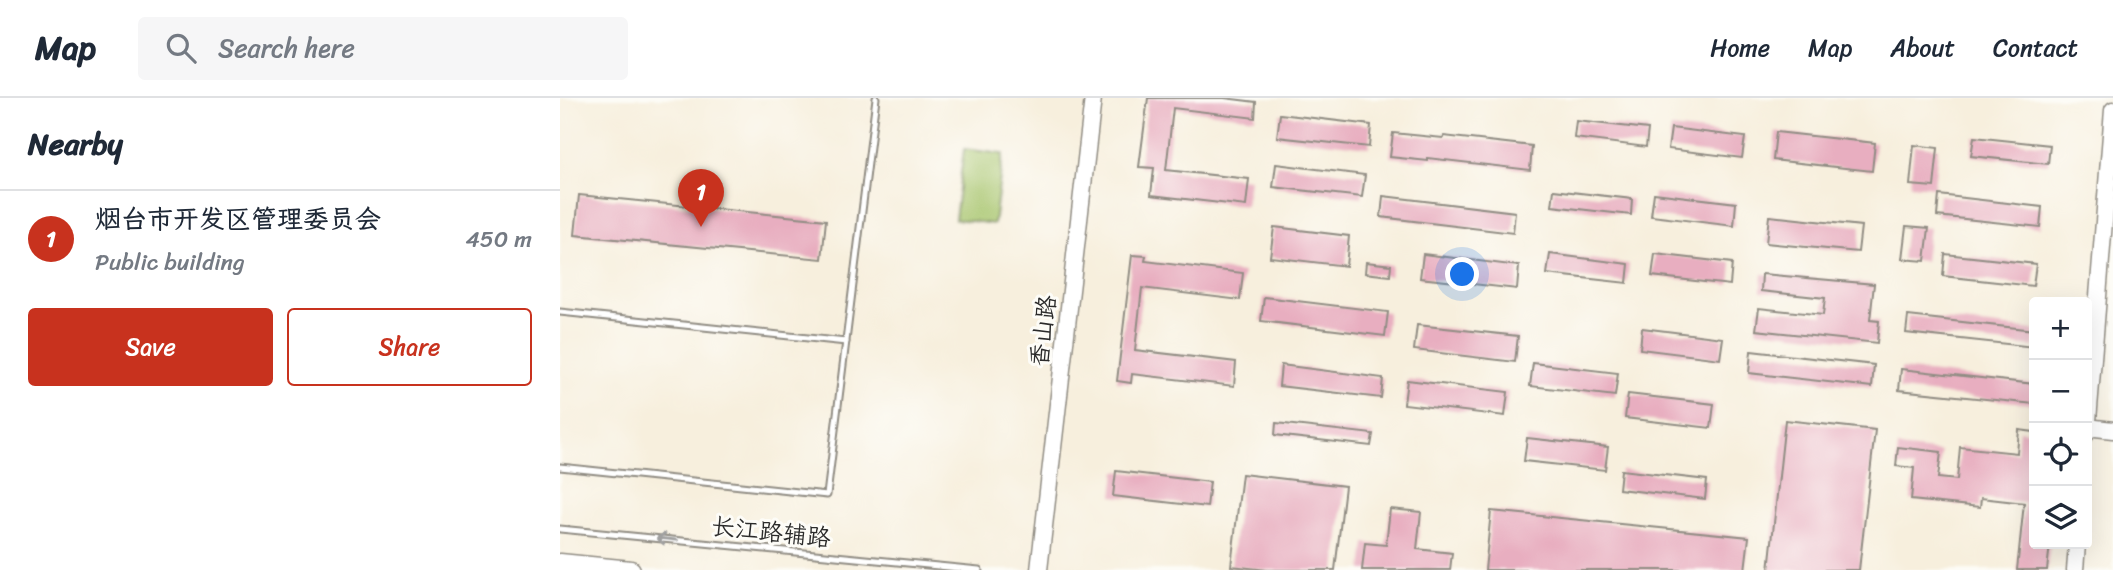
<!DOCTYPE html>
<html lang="en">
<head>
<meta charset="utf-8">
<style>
  body { margin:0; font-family:Sriracha,"LXGW WenKai TC",sans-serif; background:#f6f6f7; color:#1f2937 }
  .controls { position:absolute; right:21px; bottom:21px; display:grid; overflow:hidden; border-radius:7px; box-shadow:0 7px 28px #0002 }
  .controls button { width:63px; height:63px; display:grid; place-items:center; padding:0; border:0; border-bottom:2px solid #e0e1e3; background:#fff; color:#1f2937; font:35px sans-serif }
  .you { position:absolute; left:903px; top:177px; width:24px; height:24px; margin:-18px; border:5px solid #fff; border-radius:50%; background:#1a73e8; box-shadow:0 0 0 10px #1a73e833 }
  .badge { display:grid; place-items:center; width:46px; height:46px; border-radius:50%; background:#c8321e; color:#fff; font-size:23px; font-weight:700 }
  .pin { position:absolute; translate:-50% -58px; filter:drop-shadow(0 2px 4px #0008) }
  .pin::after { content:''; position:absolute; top:37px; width:24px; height:21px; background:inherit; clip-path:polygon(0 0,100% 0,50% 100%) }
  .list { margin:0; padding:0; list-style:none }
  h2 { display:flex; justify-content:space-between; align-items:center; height:91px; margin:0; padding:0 28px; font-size:30px }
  h2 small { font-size:23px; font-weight:400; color:#747a83 }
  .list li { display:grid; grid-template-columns:46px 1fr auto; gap:21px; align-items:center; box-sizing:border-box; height:98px; padding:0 28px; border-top:2px solid #e0e1e3 }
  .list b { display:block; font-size:26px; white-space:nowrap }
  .list p { margin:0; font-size:23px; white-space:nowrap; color:#747a83 }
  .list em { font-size:23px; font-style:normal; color:#747a83 }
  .actions { display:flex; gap:14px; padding:21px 28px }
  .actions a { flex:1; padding:16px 0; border:2px solid #c8321e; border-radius:7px; text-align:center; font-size:24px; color:#c8321e }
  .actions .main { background:#c8321e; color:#fff }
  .icon { flex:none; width:38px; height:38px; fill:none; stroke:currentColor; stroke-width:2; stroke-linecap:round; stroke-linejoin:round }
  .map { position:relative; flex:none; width:1553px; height:472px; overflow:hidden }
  header { display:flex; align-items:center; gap:42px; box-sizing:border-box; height:98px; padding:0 35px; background:#fff; border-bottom:2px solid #e0e1e3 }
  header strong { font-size:33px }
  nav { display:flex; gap:38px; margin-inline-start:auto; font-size:24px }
  .search { width:490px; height:63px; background:#f6f6f7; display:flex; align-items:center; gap:18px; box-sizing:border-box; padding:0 24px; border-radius:7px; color:#747a83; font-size:26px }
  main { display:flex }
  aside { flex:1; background:#fff }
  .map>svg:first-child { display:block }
  .green { fill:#a7c56d; stroke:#69784c; stroke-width:2 }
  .building { fill:#e8aec0 }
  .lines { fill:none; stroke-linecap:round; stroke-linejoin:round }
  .lane-casing { stroke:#918d84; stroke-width:9 }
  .secondary-casing { stroke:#918d84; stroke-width:19 }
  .primary-casing { stroke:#918d84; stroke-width:21 }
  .lane { stroke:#fff; stroke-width:5 }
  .secondary { stroke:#fff; stroke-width:16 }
  .primary { stroke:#fff; stroke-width:18 }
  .oneway { stroke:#a0a0a0 }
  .labels { text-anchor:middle; stroke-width:6; stroke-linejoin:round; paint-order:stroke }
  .street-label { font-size:24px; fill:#2b2b2b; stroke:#fdfcf7 }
</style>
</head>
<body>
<header>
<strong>Map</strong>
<div class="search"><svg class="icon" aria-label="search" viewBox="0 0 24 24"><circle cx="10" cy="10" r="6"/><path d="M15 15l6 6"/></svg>Search here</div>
<nav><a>Home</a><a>Map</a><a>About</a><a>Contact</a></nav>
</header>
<main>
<aside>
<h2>Nearby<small></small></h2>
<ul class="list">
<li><span class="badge">1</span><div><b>烟台市开发区管理委员会</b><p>Public building</p></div><em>450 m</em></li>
</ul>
<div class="actions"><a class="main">Save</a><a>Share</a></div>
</aside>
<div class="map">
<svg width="1553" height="472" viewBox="0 0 1553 472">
  <rect width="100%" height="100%" fill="#fdfcf7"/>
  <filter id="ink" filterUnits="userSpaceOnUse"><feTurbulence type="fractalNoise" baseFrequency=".0143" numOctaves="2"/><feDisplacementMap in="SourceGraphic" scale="14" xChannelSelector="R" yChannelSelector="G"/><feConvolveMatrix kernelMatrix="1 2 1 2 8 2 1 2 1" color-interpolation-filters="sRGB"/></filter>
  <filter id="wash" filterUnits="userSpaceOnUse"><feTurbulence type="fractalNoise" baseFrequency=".00686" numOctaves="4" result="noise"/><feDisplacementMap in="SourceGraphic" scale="28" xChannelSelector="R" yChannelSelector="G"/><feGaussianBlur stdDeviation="1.57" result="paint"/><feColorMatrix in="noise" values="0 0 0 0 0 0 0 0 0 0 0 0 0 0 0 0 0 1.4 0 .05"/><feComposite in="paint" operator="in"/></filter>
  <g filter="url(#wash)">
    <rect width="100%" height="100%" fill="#f7efdd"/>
    <!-- green -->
    <path class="green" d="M404 51 443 56 434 126 395 121Z"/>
    <g id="blocks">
      <!-- building -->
      <g class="building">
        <path d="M588 0H664L696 4 695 20 613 10 606 72 689 81 686 108 591 97 594 70 579 69Z"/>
        <path d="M720 16 811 27 809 49 717 39Z"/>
        <path d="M1016 23 1088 31 1086 49 1014 40Z"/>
        <path d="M1111 30 1185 39 1182 60 1108 51Z"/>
        <path d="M1216 34 1315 45 1312 73 1213 62Z"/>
        <path d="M833 35 883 40 884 38 972 48 970 72 868 60V63L830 59Z"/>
        <path d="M1414 39 1490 47 1488 66 1411 58Z"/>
        <path d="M1354 47 1378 50 1374 89 1350 87Z"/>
        <path d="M716 66 805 77 802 99 713 89Z"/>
        <path d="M994 92 1072 101 1071 117 992 108Z"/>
        <path d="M1094 95 1176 105 1174 128 1091 118Z"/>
        <path d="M19 97 266 122 262 161 15 137Z"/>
        <path d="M1379 97 1482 109 1480 129 1377 118Z"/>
        <path d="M823 98 955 114 953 135 821 119Z"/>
        <path d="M1209 118 1301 128 1298 154 1206 145Z"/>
        <path d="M1346 128 1369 130 1365 163 1342 161Z"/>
        <path d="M714 129 789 138 786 168 710 159Z"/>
        <path d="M863 156 959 168 957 191 860 180Z"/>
        <path d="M990 156 1069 166 1067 185 987 176Z"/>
        <path d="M1095 156 1172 165 1170 187 1092 178Z"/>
        <path d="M1385 156 1476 166 1473 188 1383 178Z"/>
        <path d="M572 157 586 158 585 163 683 175 680 202 582 190 575 252 676 264 674 288 572 276 571 285 557 283Z"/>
        <path d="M806 164 831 167 830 178 805 175Z"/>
        <path d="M1202 176 1314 186 1310 222 1319 223 1317 245 1196 232 1199 210 1263 217 1265 200 1201 193Z"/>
        <path d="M704 199 828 214 825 238 701 223Z"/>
        <path d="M1348 218 1474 232V249L1346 235Z"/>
        <path d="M857 227 958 238 955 264 854 252Z"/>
        <path d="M1082 230 1163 240 1160 261 1080 251Z"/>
        <path d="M1191 253 1314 267 1312 289 1189 275Z"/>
        <path d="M973 265 1058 275 1055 298 970 288Z"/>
        <path d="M721 267 823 280 821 300 719 288Z"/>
        <path d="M1341 271 1474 286V306L1339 292Z"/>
        <path d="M847 282 948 294 945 318 844 306Z"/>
        <path d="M1068 296 1154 306 1151 330 1065 320Z"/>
        <path d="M1225 322 1315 332 1299 472H1209Z"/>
        <path d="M716 325 813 336 811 348 715 337Z"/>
        <path d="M1459 332 1474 334V446H1490L1487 472H1457L1464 405 1421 400 1420 409 1351 402 1354 370 1336 368 1338 349 1381 354 1378 380 1397 382 1400 349 1457 355Z"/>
        <path d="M967 340 1048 349 1045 372 964 363Z"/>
        <path d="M1061 372 1147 382 1145 401 1059 391Z"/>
        <path d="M556 373 650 384 647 409 553 398Z"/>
        <path d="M682 376 785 388 775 472H707L671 468Z"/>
        <path d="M830 411 861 414 857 451 892 455 890 472H802L805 445 826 447Z"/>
        <path d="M931 413 1189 439 1185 472H925Z"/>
      </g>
    </g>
  </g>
  <g filter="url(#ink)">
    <use href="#blocks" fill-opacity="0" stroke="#918d84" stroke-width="2"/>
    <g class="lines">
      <defs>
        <g id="lane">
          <path d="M0 214 286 244"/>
          <path d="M0 369 267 397 316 0"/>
          <path d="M0 431 419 472"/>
        </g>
        <g id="secondary">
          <path d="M1527 329 1553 332"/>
          <path d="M1527 335 1553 12"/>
          <path d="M479 472 533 0"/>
          <path d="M1515 472 1517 446"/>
        </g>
        <path id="primary" d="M0 465 71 472"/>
      </defs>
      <!-- lane casing -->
      <use href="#lane" class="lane-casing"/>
      <!-- secondary casing -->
      <use href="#secondary" class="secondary-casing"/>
      <!-- primary casing -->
      <use href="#primary" class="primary-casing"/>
      <!-- lane -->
      <use href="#lane" class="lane"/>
      <!-- secondary -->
      <use href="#secondary" class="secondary"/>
      <!-- primary -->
      <use href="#primary" class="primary"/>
    </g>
    <!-- one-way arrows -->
    <defs><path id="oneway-shaft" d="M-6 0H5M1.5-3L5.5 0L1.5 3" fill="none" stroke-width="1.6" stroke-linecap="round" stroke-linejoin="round" transform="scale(1.75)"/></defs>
    <use class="oneway" href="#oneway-shaft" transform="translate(107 441) rotate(-174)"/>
  </g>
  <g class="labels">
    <!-- street labels -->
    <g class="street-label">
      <text transform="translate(483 233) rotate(-83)" y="8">香山路</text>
      <text transform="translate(211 434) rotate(6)" y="8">长江路辅路</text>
    </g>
  </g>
</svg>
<div class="controls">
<button>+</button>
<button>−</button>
<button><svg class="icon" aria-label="locate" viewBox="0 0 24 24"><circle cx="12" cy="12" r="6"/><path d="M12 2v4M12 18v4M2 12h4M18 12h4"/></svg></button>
<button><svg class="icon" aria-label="layers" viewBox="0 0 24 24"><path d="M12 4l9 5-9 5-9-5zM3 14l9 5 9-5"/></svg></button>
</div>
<div class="you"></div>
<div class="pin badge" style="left:141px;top:129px">1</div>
</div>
</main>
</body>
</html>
